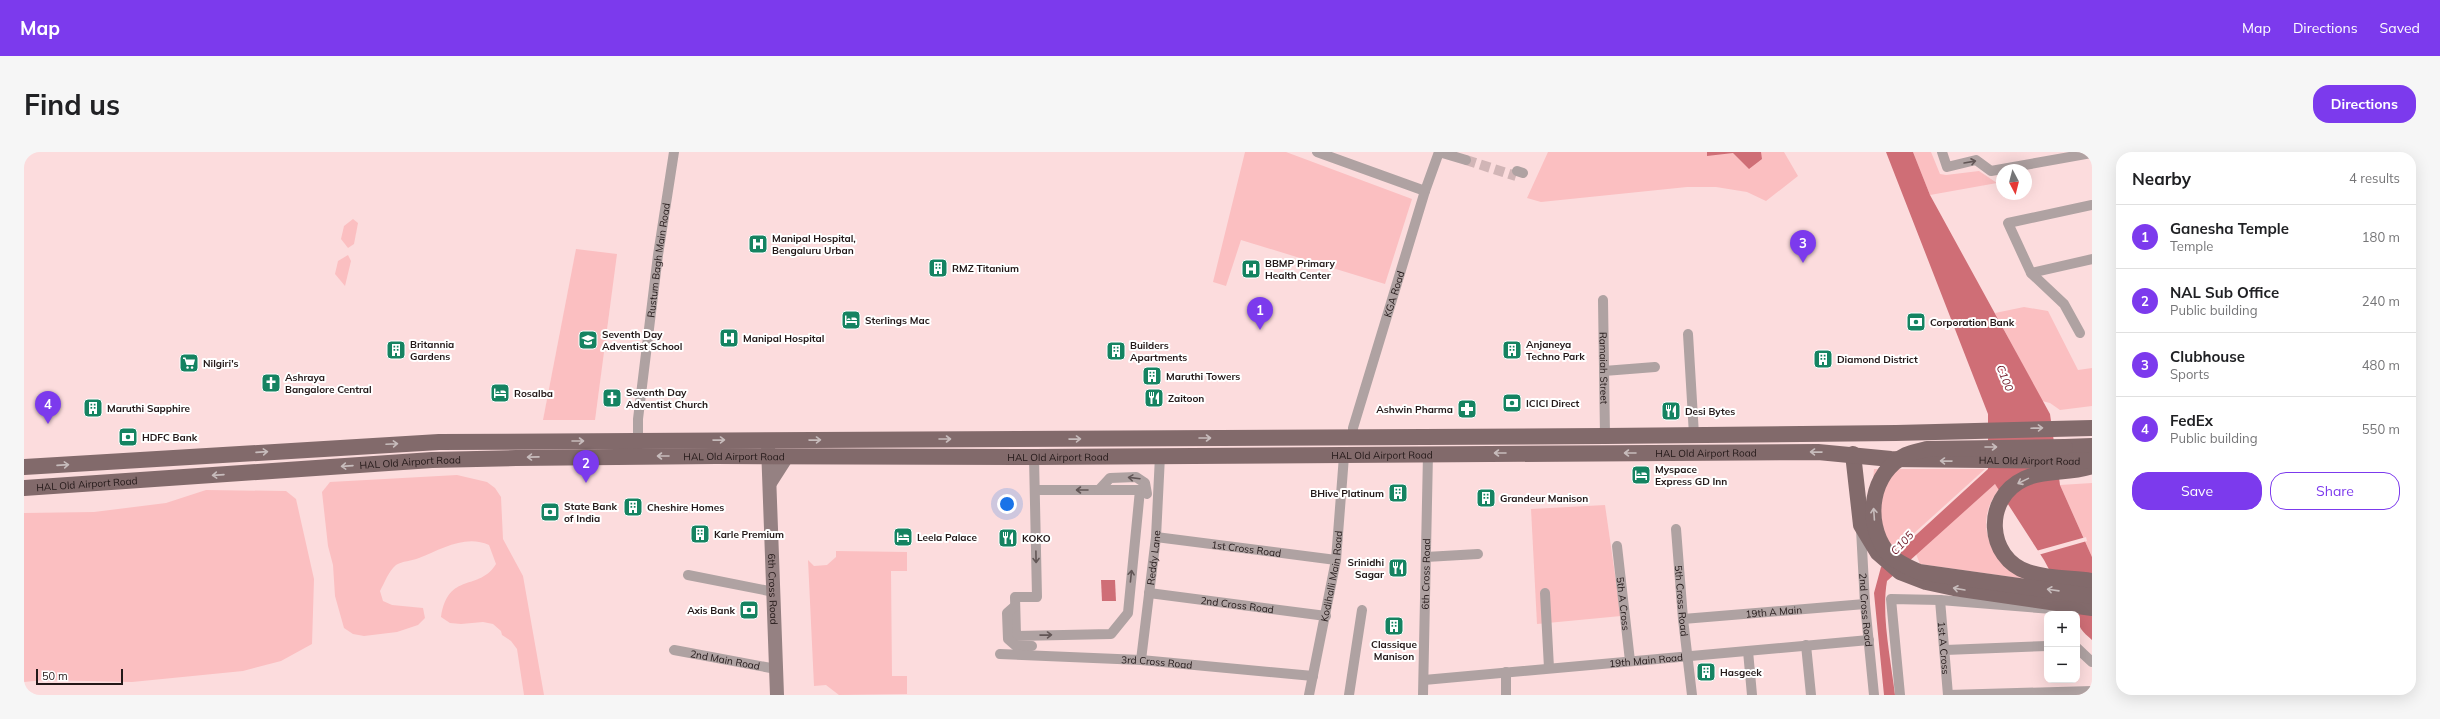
<!DOCTYPE html>
<html lang="en">
<head>
<meta charset="utf-8">
<style>
  body { margin:0; font-family:Mulish,sans-serif; background:#f6f6f6; color:#202124 }
  .controls { position:absolute; right:12px; bottom:12px; display:grid; overflow:hidden; border-radius:8px; box-shadow:0 4px 16px #0002 }
  .controls button { width:36px; height:36px; display:grid; place-items:center; padding:0; border:0; border-bottom:1px solid #e0e0e0; background:#fff; color:#202124; font:20px sans-serif }
  .compass { position:absolute; left:1972px; top:12px; width:36px; height:36px; border-radius:50%; background:#fff; box-shadow:0 4px 16px #0002; rotate:173deg }
  .scale { position:absolute; left:12px; bottom:10px; width:87px; box-sizing:border-box; padding-left:4px; border:2px solid #231818; border-top:0; font-size:11px; line-height:14px; white-space:nowrap; color:#231818; -webkit-text-stroke:3px #fff; paint-order:stroke }
  .you { position:absolute; left:983px; top:352px; width:14px; height:14px; margin:-10px; border:3px solid #fff; border-radius:50%; background:#1a73e8; box-shadow:0 0 0 6px #1a73e833 }
  .badge { display:grid; place-items:center; width:26px; height:26px; border-radius:50%; background:#7c3aed; color:#fff; font-size:13px; font-weight:700 }
  .pin { position:absolute; translate:-50% -33px; filter:drop-shadow(0 1px 2px #0008) }
  .pin::after { content:''; position:absolute; top:21px; width:14px; height:12px; background:inherit; clip-path:polygon(0 0,100% 0,50% 100%) }
  .list { margin:0; padding:0; list-style:none }
  h2 { display:flex; justify-content:space-between; align-items:center; height:52px; margin:0; padding:0 16px; font-size:17px }
  h2 small { font-size:13px; font-weight:400; color:#757577 }
  .list li { display:grid; grid-template-columns:26px 1fr auto; gap:12px; align-items:center; box-sizing:border-box; height:64px; padding:0 16px; border-top:1px solid #e0e0e0 }
  .list b { display:block; font-size:15px; white-space:nowrap }
  .list p { margin:0; font-size:13px; white-space:nowrap; color:#757577 }
  .list em { font-size:13px; font-style:normal; color:#757577 }
  .actions { display:flex; gap:8px; padding:12px 16px }
  .actions a { flex:1; padding:9px 0; border:1px solid #7c3aed; border-radius:16px; text-align:center; font-size:14px; color:#7c3aed }
  .actions .main { background:#7c3aed; color:#fff }
  .map { position:relative; flex:none; width:2068px; height:543px; overflow:hidden; border-radius:16px }
  header { display:flex; align-items:center; gap:24px; box-sizing:border-box; height:56px; padding:0 20px; background:#7c3aed; color:#fff }
  header strong { font-size:19px }
  nav { display:flex; gap:22px; margin-inline-start:auto; font-size:14px }
  .intro { display:flex; align-items:center; justify-content:space-between; box-sizing:border-box; height:96px; padding:0 24px }
  h1 { margin:0; font-size:28px }
  .button { padding:10px 18px; border-radius:16px; background:#7c3aed; color:#fff; font-size:14px; font-weight:700 }
  main { display:flex; gap:24px; padding:0 24px }
  aside { flex:1; background:#fff; border-radius:16px; box-shadow:0 4px 16px #0002 }
  .map>svg:first-child { display:block }
  .green { fill:#fbbfc1 }
  .water { fill:#cf6e76 }
  .pier { fill:#fcdcdd }
  .lines { fill:none; stroke-linecap:round; stroke-linejoin:round }
  .street-tunnel { stroke:#d1b5b6; stroke-width:10; stroke-dasharray:10 5; stroke-linecap:butt }
  .street { stroke:#afa2a2; stroke-width:10 }
  .secondary { stroke:#958182; stroke-width:14 }
  .primary { stroke:#826a6b; stroke-width:16 }
  .primary-bridge { stroke:#826a6b; stroke-width:16 }
  .oneway { stroke:#625656 }
  .oneway2 { stroke:#c7bcbc }
  .labels { text-anchor:middle; stroke-width:4; stroke-linejoin:round; paint-order:stroke }
  .poi-label { font-size:10px; font-weight:bold; fill:#231818; stroke:#fff; text-anchor:start }
  .street-label { font-size:10px; fill:#231818; stroke:#fff }
  .water-label { font-size:11px; font-style:italic; fill:#701828; stroke:#fff }
</style>
</head>
<body>
<header>
<strong>Map</strong>
<nav><a>Map</a><a>Directions</a><a>Saved</a></nav>
</header>
<div class="intro"><h1>Find us</h1><a class="button">Directions</a></div>
<main>
<div class="map">
<svg width="2068" height="543" viewBox="0 0 2068 543">
  <rect width="100%" height="100%" fill="#fcdcdd"/>
  <!-- green -->
  <g class="green">
    <path d="M1221 0H1262L1388 47 1361 132 1217 88 1202 134 1189 130Z"/>
    <path d="M1524 0H1760L1774 24 1742 49 1723 40 1692 35H1663L1517 50 1503 46Z"/>
    <path d="M1889 0H1907L1916 22 1922 23 1955 19 1973 31 1906 43Z"/>
    <path d="M329 67 334 71 330 92 324 96 317 87 320 74Z"/>
    <path d="M552 97 593 102 571 268H519Z"/>
    <path d="M324 103 327 109 321 134 311 122 314 109Z"/>
    <path d="M2000 155 2024 159 2054 218 2068 216V254L2036 258 2026 251 2018 249 1971 161Z"/>
    <path d="M1850 317H1961L1867 402 1847 353Z"/>
    <path d="M433 323 463 330 471 336 477 345 479 387 499 424 520 543H500L493 497 487 489 478 483 477 479 469 472 459 470 437 472 426 471 417 465C424 419 455 440 472 412L465 393C442 382 417 397 395 406 388 409 378 409 372 413 364 420 361 430 356 439L359 449 368 453 399 456 401 466 394 473 373 480 340 484 329 482 320 476 311 444 309 413 304 394 298 340 306 330Z"/>
    <path d="M2068 331V405L2036 333Z"/>
    <path d="M1971 332 1976 338C1962 350 1958 376 1967 392 1972 402 1993 418 2002 427L1896 412 1892 402Z"/>
    <path d="M182 338 262 339 272 347 290 427 288 492 257 509 219 519 108 530 20 528 0 530V361L70 360 142 351Z"/>
    <path d="M1581 353 1597 464 1513 472 1507 357Z"/>
    <path d="M812 399 883 400V419H867L868 524H883V542L815 543 802 533 790 534 784 408 790 414 803 413 812 405Z"/>
  </g>
  <!-- water -->
  <g class="water">
    <path d="M1683 0H1737L1738 7 1725 17 1709 1 1683 4Z"/>
    <path d="M1862 0H1889L1906 43 2026 262 2036 333 2068 405V488C2059 480 2053 475 2053 462H2049L2020 408 1971 332 1863 429C1857 463 1867 508 1871 543H1860L1850 441 1857 415 1964 317V262Z"/>
    <path d="M1077 428H1091L1092 449H1078Z"/>
  </g>
  <!-- pier -->
  <path class="pier" d="M2062 385 2063 389 2014 403 2012 399Z"/>
  <g class="lines">
    <!-- street-tunnel -->
    <path class="street-tunnel" d="M1442 8 1492 24"/>
    <!-- street -->
    <g class="street">
      <path d="M1293 0 1401 39"/>
      <path d="M1415 0 1442 8"/>
      <path d="M1918 0 1923 15 1952 8 1967 19 2068 1"/>
      <path d="M1493 19 1499 21"/>
      <path d="M2007 121 2068 107"/>
      <path id="s1" d="M1579 148 1581 284"/>
      <path d="M2056 181 2040 152 2007 121 1984 71 2068 53"/>
      <path d="M1664 182 1670 283"/>
      <path d="M1580 219 1631 215"/>
      <path id="s2" d="M1329 286V276L1401 39 1415 0"/>
      <path id="s3" d="M614 289V267L634 103 650 0"/>
      <path d="M1010 305 1013 445H991L992 484 1087 482 1104 461 1116 338H1011"/>
      <path d="M1075 338 1086 326 1112 325 1121 331 1123 342"/>
      <path id="s4" d="M1652 377 1659 467 1668 543"/>
      <path id="s5" d="M1837 377 1841 452 1850 543"/>
      <path id="s6" d="M1132 385 1312 408"/>
      <path id="s7" d="M1593 394 1606 509"/>
      <path d="M1402 405 1454 402"/>
      <path d="M664 423 750 440"/>
      <path id="s8" d="M1125 441 1302 464"/>
      <path d="M1521 441 1525 516"/>
      <path id="s9" d="M1916 448 1924 543"/>
      <path d="M991 454 983 461 984 487 992 494H1008"/>
      <path id="s10" d="M1659 467 1841 452"/>
      <path d="M1782 493 1787 543"/>
      <path d="M2053 496 2068 510"/>
      <path id="s11" d="M650 498 752 517"/>
      <path d="M1921 498 2023 494"/>
      <path d="M1724 499 1728 543"/>
      <path id="s12" d="M976 502 1117 508 1289 524"/>
      <path id="s13" d="M1117 508 1132 385 1136 304"/>
      <path id="s14" d="M1400 528 1845 488"/>
      <path id="s15" d="M1285 543 1312 408 1320 304"/>
      <path d="M1325 543 1338 458"/>
      <path id="s16" d="M1399 543 1404 302"/>
      <path d="M1482 543V520"/>
      <path d="M1876 543 1867 447 1916 448 2028 457 2031 462"/>
      <path d="M1924 543 2068 539"/>
    </g>
    <!-- secondary -->
    <g class="secondary">
      <path id="s17" d="M744 294 753 543"/>
      <path d="M746 331 762 306"/>
    </g>
    <!-- primary -->
    <g class="primary">
      <path d="M2041 295 2068 294"/>
      <path d="M1829 302 1837 373 1854 401 1876 420 1902 430 1930 436 2068 456"/>
      <path d="M2068 314C2046 322 2020 317 2000 327 1959 346 1962 406 2004 420 2024 427 2048 426 2068 429"/>
      <path d="M0 315 415 290 1581 284 1872 281 2068 276"/>
      <path id="s18" d="M0 336 408 308 492 306 692 304 1010 305 1794 300 1867 307 2068 309"/>
    </g>
    <!-- primary-bridge -->
    <path class="primary-bridge" d="M2041 295 1903 297C1896 299 1888 300 1882 303 1847 320 1840 369 1862 399 1869 409 1884 415 1895 420L2068 444"/>
  </g>
  <!-- one-way arrows -->
  <defs><path id="oneway-shaft" d="M-6 0H5M1.5-3L5.5 0L1.5 3" fill="none" stroke-width="1.6" stroke-linecap="round" stroke-linejoin="round"/></defs>
  <g class="oneway">
    <use href="#oneway-shaft" transform="translate(1946 10) rotate(-10)"/>
    <use href="#oneway-shaft" transform="translate(1110 326) rotate(-173)"/>
    <use href="#oneway-shaft" transform="translate(1058 338) rotate(-180)"/>
    <use href="#oneway-shaft" transform="translate(1012 405) rotate(89)"/>
    <use href="#oneway-shaft" transform="translate(1107 424) rotate(-84)"/>
    <use href="#oneway-shaft" transform="translate(1022 483) rotate(-1)"/>
  </g>
  <g class="oneway2">
    <use href="#oneway-shaft" transform="translate(2013 276) rotate(-2)"/>
    <use href="#oneway-shaft" transform="translate(1181 286)"/>
    <use href="#oneway-shaft" transform="translate(921 287)"/>
    <use href="#oneway-shaft" transform="translate(1051 287) rotate(-1)"/>
    <use href="#oneway-shaft" transform="translate(695 288) rotate(-1)"/>
    <use href="#oneway-shaft" transform="translate(791 288) rotate(-1)"/>
    <use href="#oneway-shaft" transform="translate(554 289)"/>
    <use href="#oneway-shaft" transform="translate(368 292) rotate(-3)"/>
    <use href="#oneway-shaft" transform="translate(1967 295)"/>
    <use href="#oneway-shaft" transform="translate(238 300) rotate(-4)"/>
    <use href="#oneway-shaft" transform="translate(1792 300) rotate(-179)"/>
    <use href="#oneway-shaft" transform="translate(1476 301) rotate(180)"/>
    <use href="#oneway-shaft" transform="translate(1606 301) rotate(180)"/>
    <use href="#oneway-shaft" transform="translate(639 304) rotate(-180)"/>
    <use href="#oneway-shaft" transform="translate(509 305) rotate(179)"/>
    <use href="#oneway-shaft" transform="translate(1922 309) rotate(-179)"/>
    <use href="#oneway-shaft" transform="translate(39 313) rotate(-4)"/>
    <use href="#oneway-shaft" transform="translate(323 314) rotate(176)"/>
    <use href="#oneway-shaft" transform="translate(194 323) rotate(176)"/>
    <use href="#oneway-shaft" transform="translate(1999 329) rotate(154)"/>
    <use href="#oneway-shaft" transform="translate(1850 362) rotate(-94)"/>
    <use href="#oneway-shaft" transform="translate(1935 437) rotate(-170)"/>
    <use href="#oneway-shaft" transform="translate(2029 438) rotate(-172)"/>
  </g>
  <!-- icons -->
  <defs>
    <symbol id="hospital-square" viewBox="-11 -11 22 22"><rect x="-9" y="-9" width="18" height="18" rx="4" fill="#158361" stroke="#fff"/><path d="M-5-5h3v3.5h4V-5h3V5h-3V1.5h-4V5h-3Z" fill="#fff"/></symbol>
    <symbol id="building-square" viewBox="-11 -11 22 22"><rect x="-9" y="-9" width="18" height="18" rx="4" fill="#158361" stroke="#fff"/><path d="M-4-6H4V6H1V3H-1V6H-4ZM-2.5-4.3h1.7v1.8h-1.7ZM.8-4.3h1.7v1.8H.8ZM-2.5-1h1.7V.8h-1.7ZM.8-1h1.7V.8H.8Z" fill="#fff"/></symbol>
    <symbol id="hotel-square" viewBox="-11 -11 22 22"><rect x="-9" y="-9" width="18" height="18" rx="4" fill="#158361" stroke="#fff"/><path d="M-6-4.5h1.5V1H6V5H4.5V3h-9V5H-6ZM-4 0a1.8 1.8 0 1 1 3.6 0ZM.5 0V-2.5h3Q6-2.5 6 0Z" fill="#fff"/></symbol>
    <symbol id="bank-square" viewBox="-11 -11 22 22"><rect x="-9" y="-9" width="18" height="18" rx="4" fill="#158361" stroke="#fff"/><path d="M-6-4H6V4H-6ZM0-2.3a2.3 2.3 0 1 0 0 4.6a2.3 2.3 0 1 0 0-4.6Z" fill="#fff"/></symbol>
    <symbol id="school-square" viewBox="-11 -11 22 22"><rect x="-9" y="-9" width="18" height="18" rx="4" fill="#158361" stroke="#fff"/><path d="M0-5L7-2L0 1L-7-2ZM-4 1L0 2.5L4 1V4Q0 6-4 4Z" fill="#fff"/></symbol>
    <symbol id="supermarket-square" viewBox="-11 -11 22 22"><rect x="-9" y="-9" width="18" height="18" rx="4" fill="#158361" stroke="#fff"/><path d="M-6-5.5h2.5l.6 2H6L4.5 2H-2.5L-4.4-4H-6ZM-1.5 3.2a1.3 1.3 0 1 0 .1 0ZM3 3.2a1.3 1.3 0 1 0 .1 0Z" fill="#fff"/></symbol>
    <symbol id="church-square" viewBox="-11 -11 22 22"><rect x="-9" y="-9" width="18" height="18" rx="4" fill="#158361" stroke="#fff"/><path d="M-1.2-6h2.4v3.5h3.3v2.4h-3.3V6h-2.4V-.1h-3.3v-2.4h3.3Z" fill="#fff"/></symbol>
    <symbol id="restaurant-square" viewBox="-11 -11 22 22"><rect x="-9" y="-9" width="18" height="18" rx="4" fill="#158361" stroke="#fff"/><path d="M-5-6h1v4h1v-4h1v4h1v-4h1v5L-1.5 .5V6h-2V.5L-5-1ZM5-6V6H3V1.5H1.5Q1.5-4 5-6Z" fill="#fff"/></symbol>
    <symbol id="pharmacy-square" viewBox="-11 -11 22 22"><rect x="-9" y="-9" width="18" height="18" rx="4" fill="#158361" stroke="#fff"/><path d="M-2-6h4v4h4v4h-4v4h-4v-4h-4v-4h4Z" fill="#fff"/></symbol>
  </defs>
  <g fill-rule="evenodd">
    <use href="#hospital-square" x="723" y="81" width="22" height="22"/>
    <use href="#building-square" x="903" y="105" width="22" height="22"/>
    <use href="#hospital-square" x="1216" y="106" width="22" height="22"/>
    <use href="#hotel-square" x="816" y="157" width="22" height="22"/>
    <use href="#bank-square" x="1881" y="159" width="22" height="22"/>
    <use href="#hospital-square" x="694" y="175" width="22" height="22"/>
    <use href="#school-square" x="553" y="177" width="22" height="22"/>
    <use href="#building-square" x="361" y="187" width="22" height="22"/>
    <use href="#building-square" x="1477" y="187" width="22" height="22"/>
    <use href="#building-square" x="1081" y="188" width="22" height="22"/>
    <use href="#building-square" x="1788" y="196" width="22" height="22"/>
    <use href="#supermarket-square" x="154" y="200" width="22" height="22"/>
    <use href="#building-square" x="1117" y="213" width="22" height="22"/>
    <use href="#church-square" x="236" y="220" width="22" height="22"/>
    <use href="#hotel-square" x="465" y="230" width="22" height="22"/>
    <use href="#church-square" x="577" y="235" width="22" height="22"/>
    <use href="#restaurant-square" x="1119" y="235" width="22" height="22"/>
    <use href="#bank-square" x="1477" y="240" width="22" height="22"/>
    <use href="#building-square" x="58" y="245" width="22" height="22"/>
    <use href="#pharmacy-square" x="1432" y="246" width="22" height="22"/>
    <use href="#restaurant-square" x="1636" y="248" width="22" height="22"/>
    <use href="#bank-square" x="93" y="274" width="22" height="22"/>
    <use href="#hotel-square" x="1606" y="312" width="22" height="22"/>
    <use href="#building-square" x="1363" y="330" width="22" height="22"/>
    <use href="#building-square" x="1451" y="335" width="22" height="22"/>
    <use href="#building-square" x="598" y="344" width="22" height="22"/>
    <use href="#bank-square" x="515" y="349" width="22" height="22"/>
    <use href="#building-square" x="665" y="371" width="22" height="22"/>
    <use href="#hotel-square" x="868" y="374" width="22" height="22"/>
    <use href="#restaurant-square" x="973" y="375" width="22" height="22"/>
    <use href="#restaurant-square" x="1363" y="405" width="22" height="22"/>
    <use href="#bank-square" x="714" y="447" width="22" height="22"/>
    <use href="#building-square" x="1359" y="463" width="22" height="22"/>
    <use href="#building-square" x="1671" y="509" width="22" height="22"/>
  </g>
  <g class="labels">
    <!-- poi labels -->
    <g class="poi-label">
      <text x="748" y="90">Manipal Hospital,<tspan x="748" dy="12">Bengaluru Urban</tspan></text>
      <text x="1241" y="115">BBMP Primary<tspan x="1241" dy="12">Health Center</tspan></text>
      <text x="928" y="120">RMZ Titanium</text>
      <text x="841" y="172">Sterlings Mac</text>
      <text x="1906" y="174">Corporation Bank</text>
      <text x="578" y="186">Seventh Day<tspan x="578" dy="12">Adventist School</tspan></text>
      <text x="719" y="190">Manipal Hospital</text>
      <text x="386" y="196">Britannia<tspan x="386" dy="12">Gardens</tspan></text>
      <text x="1502" y="196">Anjaneya<tspan x="1502" dy="12">Techno Park</tspan></text>
      <text x="1106" y="197">Builders<tspan x="1106" dy="12">Apartments</tspan></text>
      <text x="1813" y="211">Diamond District</text>
      <text x="179" y="215">Nilgiri's</text>
      <text x="1142" y="228">Maruthi Towers</text>
      <text x="261" y="229">Ashraya<tspan x="261" dy="12">Bangalore Central</tspan></text>
      <text x="602" y="244">Seventh Day<tspan x="602" dy="12">Adventist Church</tspan></text>
      <text x="490" y="245">Rosalba</text>
      <text x="1144" y="250">Zaitoon</text>
      <text x="1502" y="255">ICICI Direct</text>
      <text x="83" y="260">Maruthi Sapphire</text>
      <text x="1429" y="261" text-anchor="end">Ashwin Pharma</text>
      <text x="1661" y="263">Desi Bytes</text>
      <text x="118" y="289">HDFC Bank</text>
      <text x="1631" y="321">Myspace<tspan x="1631" dy="12">Express GD Inn</tspan></text>
      <text x="1360" y="345" text-anchor="end">BHive Platinum</text>
      <text x="1476" y="350">Grandeur Manison</text>
      <text x="540" y="358">State Bank<tspan x="540" dy="12">of India</tspan></text>
      <text x="623" y="359">Cheshire Homes</text>
      <text x="690" y="386">Karle Premium</text>
      <text x="893" y="389">Leela Palace</text>
      <text x="998" y="390">KOKO</text>
      <text x="1360" y="414" text-anchor="end">Srinidhi<tspan x="1360" dy="12">Sagar</tspan></text>
      <text x="711" y="462" text-anchor="end">Axis Bank</text>
      <text x="1370" y="496" text-anchor="middle">Classique<tspan x="1370" dy="12">Manison</tspan></text>
      <text x="1696" y="524">Hasgeek</text>
    </g>
    <!-- street labels -->
    <g class="street-label">
      <text dy="4" stroke="none"><textPath href="#s3" startOffset="182">Rustum Bagh Main Road</textPath></text>
      <text dy="4" stroke="none"><textPath href="#s2" startOffset="150">KGA Road</textPath></text>
      <text dy="4" stroke="none"><textPath href="#s1" startOffset="68">Ramaiah Street</textPath></text>
      <text dy="4" stroke="none"><textPath href="#s18" startOffset="1683">HAL Old Airport Road</textPath></text>
      <text dy="4" stroke="none"><textPath href="#s18" startOffset="1359">HAL Old Airport Road</textPath></text>
      <text dy="4" stroke="none"><textPath href="#s18" startOffset="711">HAL Old Airport Road</textPath></text>
      <text dy="4" stroke="none"><textPath href="#s18" startOffset="1035">HAL Old Airport Road</textPath></text>
      <text dy="4" stroke="none"><textPath href="#s18" startOffset="2007">HAL Old Airport Road</textPath></text>
      <text dy="4" stroke="none"><textPath href="#s18" startOffset="387">HAL Old Airport Road</textPath></text>
      <text dy="4" stroke="none"><textPath href="#s18" startOffset="63">HAL Old Airport Road</textPath></text>
      <text dy="4" stroke="none"><textPath href="#s6" startOffset="91">1st Cross Road</textPath></text>
      <text dy="4" stroke="none"><textPath href="#s13" startOffset="103">Reddy Lane</textPath></text>
      <text dy="4" stroke="none"><textPath href="#s16" startOffset="121">6th Cross Road</textPath></text>
      <text dy="4" stroke="none"><textPath href="#s15" startOffset="121">Kodihalli Main Road</textPath></text>
      <text dy="4" stroke="none"><textPath href="#s17" startOffset="143">6th Cross Road</textPath></text>
      <text dy="4" stroke="none"><textPath href="#s4" startOffset="72">5th Cross Road</textPath></text>
      <text dy="4" stroke="none"><textPath href="#s8" startOffset="89">2nd Cross Road</textPath></text>
      <text dy="4" stroke="none"><textPath href="#s7" startOffset="58">5th A Cross</textPath></text>
      <text dy="4" stroke="none"><textPath href="#s5" startOffset="81">2nd Cross Road</textPath></text>
      <text dy="4" stroke="none"><textPath href="#s10" startOffset="91">19th A Main</textPath></text>
      <text dy="4" stroke="none"><textPath href="#s9" startOffset="48">1st A Cross</textPath></text>
      <text dy="4" stroke="none"><textPath href="#s14" startOffset="223">19th Main Road</textPath></text>
      <text dy="4" stroke="none"><textPath href="#s11" startOffset="52">2nd Main Road</textPath></text>
      <text dy="4" stroke="none"><textPath href="#s12" startOffset="157">3rd Cross Road</textPath></text>
    </g>
    <!-- water labels -->
    <g class="water-label">
      <text transform="translate(1981 226) rotate(68)" y="4">C100</text>
      <text transform="translate(1878 391) rotate(-47)" y="4">C105</text>
    </g>
  </g>
</svg>
<div class="controls">
<button>+</button>
<button>−</button>
</div>
<svg class="compass" viewBox="-18 -18 36 36"><path d="M0-13l5 13h-10z" fill="#e53935"/><path d="M0 13l5-13h-10z" fill="#757577"/></svg>
<div class="scale">50 m</div>
<div class="you"></div>
<div class="pin badge" style="left:1236px;top:178px">1</div>
<div class="pin badge" style="left:562px;top:331px">2</div>
<div class="pin badge" style="left:1779px;top:111px">3</div>
<div class="pin badge" style="left:24px;top:272px">4</div>
</div>
<aside>
<h2>Nearby<small>4 results</small></h2>
<ul class="list">
<li><span class="badge">1</span><div><b>Ganesha Temple</b><p>Temple</p></div><em>180 m</em></li>
<li><span class="badge">2</span><div><b>NAL Sub Office</b><p>Public building</p></div><em>240 m</em></li>
<li><span class="badge">3</span><div><b>Clubhouse</b><p>Sports</p></div><em>480 m</em></li>
<li><span class="badge">4</span><div><b>FedEx</b><p>Public building</p></div><em>550 m</em></li>
</ul>
<div class="actions"><a class="main">Save</a><a>Share</a></div>
</aside>
</main>
</body>
</html>
